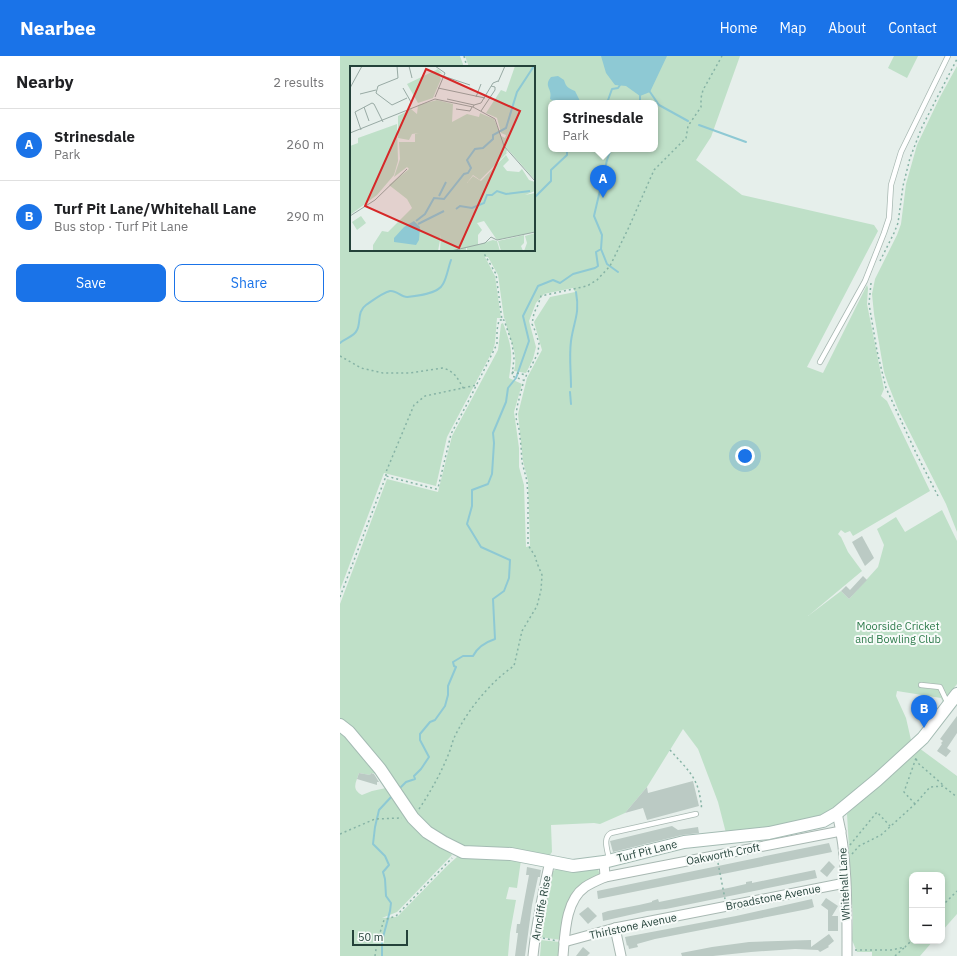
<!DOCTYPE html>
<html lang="en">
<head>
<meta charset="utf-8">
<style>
  body { margin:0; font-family:"IBM Plex Sans",sans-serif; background:#f6f6f6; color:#202124 }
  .controls { position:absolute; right:12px; bottom:12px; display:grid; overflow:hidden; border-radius:8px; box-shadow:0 2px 6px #0003 }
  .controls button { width:36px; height:36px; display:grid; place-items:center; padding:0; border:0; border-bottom:1px solid #e0e0e0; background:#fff; color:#202124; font:20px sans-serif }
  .scale { position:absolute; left:12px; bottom:10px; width:56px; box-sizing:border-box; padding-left:4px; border:2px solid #24423a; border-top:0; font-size:11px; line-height:14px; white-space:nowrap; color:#24423a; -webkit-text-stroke:3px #f7fbf9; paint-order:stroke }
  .you { position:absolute; left:405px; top:400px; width:14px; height:14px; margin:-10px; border:3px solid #fff; border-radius:50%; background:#1a73e8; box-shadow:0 0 0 6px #1a73e833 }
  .badge { display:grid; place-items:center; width:26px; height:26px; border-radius:50%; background:#1a73e8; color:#fff; font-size:13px; font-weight:700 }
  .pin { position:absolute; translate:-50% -33px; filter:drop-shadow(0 1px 2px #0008) }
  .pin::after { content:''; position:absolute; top:21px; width:14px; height:12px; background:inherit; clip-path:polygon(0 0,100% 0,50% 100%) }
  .popup { position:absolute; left:208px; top:44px; width:110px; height:52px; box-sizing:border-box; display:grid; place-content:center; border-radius:8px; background:#fff; filter:drop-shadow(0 1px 3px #0005); font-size:13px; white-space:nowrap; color:#757577 }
  .popup b { font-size:15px; color:#202124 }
  .popup::after { content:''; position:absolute; left:50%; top:100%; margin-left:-8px; border:8px solid transparent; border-top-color:#fff }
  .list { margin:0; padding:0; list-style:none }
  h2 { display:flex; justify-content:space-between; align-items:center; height:52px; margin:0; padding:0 16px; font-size:17px }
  h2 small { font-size:13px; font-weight:400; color:#757577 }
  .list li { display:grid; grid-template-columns:26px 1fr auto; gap:12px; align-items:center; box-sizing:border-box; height:72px; padding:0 16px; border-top:1px solid #e0e0e0 }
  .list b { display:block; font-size:15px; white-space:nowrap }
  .list p { margin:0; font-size:13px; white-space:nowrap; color:#757577 }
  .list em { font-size:13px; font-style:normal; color:#757577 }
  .actions { display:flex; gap:8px; padding:12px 16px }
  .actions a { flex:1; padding:9px 0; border:1px solid #1a73e8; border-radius:8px; text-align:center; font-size:14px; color:#1a73e8 }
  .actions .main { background:#1a73e8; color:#fff }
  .map { position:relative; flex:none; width:617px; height:900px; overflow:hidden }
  header { display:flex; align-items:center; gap:24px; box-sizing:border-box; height:56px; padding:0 20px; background:#1a73e8; color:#fff }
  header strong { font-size:19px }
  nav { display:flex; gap:22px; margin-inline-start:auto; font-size:14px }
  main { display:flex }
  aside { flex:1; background:#fff }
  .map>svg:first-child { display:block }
  .green { fill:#bfe0c8; fill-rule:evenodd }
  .water { fill:#8ec9d4 }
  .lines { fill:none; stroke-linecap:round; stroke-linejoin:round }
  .stream { stroke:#8ec9d4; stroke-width:2 }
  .building { fill:#bbcac4 }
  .lane-casing { stroke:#a8b8b2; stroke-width:6 }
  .street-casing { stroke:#a8b8b2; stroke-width:11 }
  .secondary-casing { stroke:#a4bbb3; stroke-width:14 }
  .path { stroke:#86b3a5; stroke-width:1.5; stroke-dasharray:2 3; stroke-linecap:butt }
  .lane { stroke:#fff; stroke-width:4.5 }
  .street { stroke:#fff; stroke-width:9 }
  .secondary { stroke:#fff; stroke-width:12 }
  .labels { text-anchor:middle; stroke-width:4; stroke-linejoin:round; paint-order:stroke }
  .park-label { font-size:11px; fill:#2d7a4b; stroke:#f7fbf9 }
  .street-label { font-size:11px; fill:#24423a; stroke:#f7fbf9 }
  .inset-river { fill:none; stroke:#8ec9d4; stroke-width:2 }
  .inset-road { fill:none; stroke:#98aaa4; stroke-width:1 }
  .view { fill:#d62828; fill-opacity:0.15; stroke:#d62828; stroke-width:2 }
  .inset-edge { fill:none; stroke:#24423a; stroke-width:2 }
</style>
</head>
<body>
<header>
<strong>Nearbee</strong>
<nav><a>Home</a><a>Map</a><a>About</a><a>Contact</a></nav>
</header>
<main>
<aside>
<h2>Nearby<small>2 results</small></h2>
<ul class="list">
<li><span class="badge">A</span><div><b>Strinesdale</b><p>Park</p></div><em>260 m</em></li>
<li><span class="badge">B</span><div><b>Turf Pit Lane/Whitehall Lane</b><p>Bus stop · Turf Pit Lane</p></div><em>290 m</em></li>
</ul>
<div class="actions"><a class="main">Save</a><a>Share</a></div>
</aside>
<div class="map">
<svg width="617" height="900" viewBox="0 0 617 900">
  <rect width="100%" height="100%" fill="#e6efeb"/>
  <!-- green -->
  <g class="green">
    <path d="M0 0H120L124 11H11V194H194V11H129L125 0H400L371 81 356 104 402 139 534 169 538 175 467 311 483 317 527 229 528 232 527 248 544 333 541 340 547 345 590 435 513 480 510 475 505 477 501 474 498 478 501 481 508 496 522 515 468 560 501 535 509 543 538 511 544 489 537 473 556 461 565 476 602 454 617 485V628L603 646 601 642 557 635 556 640 566 662 571 684 541 713 500 748 482 759 424 772 386 777 378 746 358 693 343 673 307 731 285 757 260 768 254 767 211 769 212 796 209 800 188 795 124 791 94 774 76 760 0 665V548L47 423 98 436 112 380 158 294 161 268 163 267C172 291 173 297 169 322L182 328 174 356 179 392V411L184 429 186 491 190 490 188 425 183 405 178 358 187 322 202 294 194 266 210 241 235 236 233 232 204 238 196 247 189 265 196 291 193 303 186 317 174 315C179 296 168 281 165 263L164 262 158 219 148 201H150H145L155 220 161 262H157L155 287 153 294 107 381 96 430 44 417 0 534ZM211 47H315V93H211Z"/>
    <path d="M554 0H578L567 22 548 12Z"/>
    <path d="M617 10V476L606 448 558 353 548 328 544 316 534 258 532 238 535 223 557 179 561 168 566 128 577 89 600 41Z"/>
    <path d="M0 674 41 719 31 717 30 719 19 717C16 727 11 733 22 739L32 735 46 732 112 799 57 856 42 862 56 861 58 860 107 810 117 801 181 804 177 832 169 831 166 843 176 844 170 877 168 900H0Z"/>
    <path d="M579 692 617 720V858L602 875V819H572V885H593L580 900H532V896H517L512 884 513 862 507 758Z"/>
    <path d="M255 811 258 813 260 820 243 831 221 884 200 881 211 821 213 815 217 813Z"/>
    <path d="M200 884 220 886 219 900H200L201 888Z"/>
  </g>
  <!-- water -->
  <g class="water">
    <path d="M261 0H327L310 36 300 40 286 30 275 29 266 17Z"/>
    <path d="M218 20 224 24C226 31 228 32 235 35L241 47C231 47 219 49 210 43 213 32 203 31 211 21Z"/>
  </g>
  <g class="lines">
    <!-- stream -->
    <g class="stream">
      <path d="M310 36 319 49 348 65"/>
      <path d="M267 47 272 33 278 32 280 29"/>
      <path d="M300 47V40"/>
      <path d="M359 69 406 86"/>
      <path d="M194 142 211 125V114L227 99V93"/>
      <path d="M261 193 267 208 278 216"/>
      <path d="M0 287C5 282 14 281 17 274 21 267 17 255 26 249 32 245 42 237 50 235 56 234 61 241 67 241 77 240 98 238 103 228 107 221 108 212 111 204"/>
      <path d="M231 331C231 316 229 300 231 285 234 264 240 258 236 236"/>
      <path d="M230 336 231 348"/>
      <path d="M59 733 66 726 75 723 74 720 81 713 89 701 80 684V678L90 666 95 664 105 650 108 639V630L116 611 114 610 113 606 123 600H133C137 592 146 586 155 583L153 543 164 535 169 522 170 504 141 491 127 468 132 450V434L148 428 152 418 154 387 153 377 166 346 168 332 176 322 189 285 183 260 198 230 213 224 220 227 233 218 255 212 258 210 256 196 261 193 262 179 254 160 267 104 271 93"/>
      <path d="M42 900V885L50 855 51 847 46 840 45 823 43 816 49 809 45 800 33 788 35 771 39 754 52 740"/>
    </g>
  </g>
  <!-- building -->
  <g class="building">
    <path d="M522 480 534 502 525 510 512 486Z"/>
    <path d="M523 520 527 524 509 543 501 535 506 530 510 534Z"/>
    <path d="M617 660V677L607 692 611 695 606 701 597 695 602 688 601 687 603 685 600 683Z"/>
    <path d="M19 717 30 719 31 717 34 718 39 726H37V729L17 723Z"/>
    <path d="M353 725 359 750 307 764 303 752 285 757 307 731 308 737Z"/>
    <path d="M332 770 338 774 358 771 359 777 342 779 273 796 270 785Z"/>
    <path d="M489 787 492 796 258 843 257 835Z"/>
    <path d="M489 805 495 811 487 821 480 815Z"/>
    <path d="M187 811 201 814 200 821H198L192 849 185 900H175L178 877H176L177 868H180L184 846 189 819H186Z"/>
    <path d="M475 814 477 822 326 853 307 855 263 865 262 857 268 855 299 849 312 846V845L318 843 319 846 393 831 406 828V826L412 825V827Z"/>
    <path d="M486 842 498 850 492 860H498V875H488V854L481 849Z"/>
    <path d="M472 843 474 851 468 853 315 883 297 888 298 891 289 893 288 889 287 890 285 881 396 860Z"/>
    <path d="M248 851 257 860 248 868 239 858Z"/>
    <path d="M489 878 494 885 488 890 489 891 480 896 478 894 455 893 411 896 373 900H342L341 897 372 891 409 886 471 884V891Z"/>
    <path d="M243 891 250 897 247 900H236Z"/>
  </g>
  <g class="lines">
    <defs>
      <g id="lane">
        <path d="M480 306 525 225 544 177 549 162 551 129 561 96 608 0"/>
        <path d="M581 629 600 631 608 648"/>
        <path d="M269 803C268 795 262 782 271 777L356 758"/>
      </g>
      <g id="street">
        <path d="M497 757C508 802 507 854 507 900"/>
        <path d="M264 806 265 821 501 775"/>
        <path d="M275 872 281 900"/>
        <path d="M224 886 275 872 505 827"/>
        <path d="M193 900C196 868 203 837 210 805"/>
        <path d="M223 900C225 878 225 845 245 831 251 827 258 824 265 821"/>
      </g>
      <path id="secondary" d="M0 669 9 676 40 713 73 762 87 776 103 786 123 796 171 798 233 810 264 806 344 786 429 777 483 765 497 757 537 724 583 682 617 638"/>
    </defs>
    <!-- lane casing -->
    <use href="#lane" class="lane-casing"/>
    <!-- street casing -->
    <use href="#street" class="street-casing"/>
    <!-- secondary casing -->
    <use href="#secondary" class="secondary-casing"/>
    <!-- path -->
    <g class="path">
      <path d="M124 0 127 11"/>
      <path d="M142 194 156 218 162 264H164L172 287 174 302 172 320 183 324"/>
      <path d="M540 205 554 177 558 167 563 130 570 102 582 71 617 3"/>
      <path d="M531 227 529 248 537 295 546 332 577 399 598 440"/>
      <path d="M0 300 21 312 43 317H70L102 312 109 314 116 320 124 333"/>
      <path d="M172 316 186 319"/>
      <path d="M46 420V416L74 349 85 340 137 329"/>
      <path d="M0 541 46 420 96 433 98 432 111 378 127 348 157 288V274L159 264H162"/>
      <path d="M330 694C344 710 357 720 360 741 361 746 362 750 361 754"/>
      <path d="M576 703 579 708 602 728 603 730"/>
      <path d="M575 748 564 736 576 702"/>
      <path d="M79 753C91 735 101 717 109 697 111 692 112 687 114 682 126 656 150 626 174 610L182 575 197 550 201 534 202 519 197 507 195 500 188 489V442L187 425 182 406 181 390 179 373 176 362 177 351 184 324 198 297 199 287 194 272 192 268 194 257 198 249 201 240 247 230 257 224 270 210 289 171 314 114 346 82 348 70 361 51V42L363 34 382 0"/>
      <path d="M0 778 35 763 62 762"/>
      <path d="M510 789 537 756 550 770"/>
      <path d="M512 798 519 790 541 779 575 748 590 731 603 730 617 741"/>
      <path d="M378 807 385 843"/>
      <path d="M602 850 617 835"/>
      <path d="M203 882 217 885"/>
      <path d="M515 894H551L565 891 572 884"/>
      <path d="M35 900 37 886 44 864 56 860 112 802"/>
      <path d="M555 900 565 891"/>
    </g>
    <!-- lane -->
    <use href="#lane" class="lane"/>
    <!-- street -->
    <use href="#street" class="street"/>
    <!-- secondary -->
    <use href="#secondary" class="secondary"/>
  </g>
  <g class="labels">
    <!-- park labels -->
    <g class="park-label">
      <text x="558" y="574">Moorside Cricket<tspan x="558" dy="13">and Bowling Club</tspan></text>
    </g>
    <!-- street labels -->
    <g class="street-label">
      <text transform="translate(307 795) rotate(-14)" y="4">Turf Pit Lane</text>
      <text transform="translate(383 798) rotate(-11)" y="4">Oakworth Croft</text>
      <text transform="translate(504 828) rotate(-93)" y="4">Whitehall Lane</text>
      <text transform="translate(433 841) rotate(-11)" y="4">Broadstone Avenue</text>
      <text transform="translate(201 852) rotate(-80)" y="4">Arncliffe Rise</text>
      <text transform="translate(293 870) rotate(-12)" y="4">Thirlstone Avenue</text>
    </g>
  </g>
  <!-- overview -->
  <g transform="translate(10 10)">
    <rect width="185" height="185" fill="#e6efeb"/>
    <path d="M165 0H185V114L155 80 151 70 155 72 156 69 151 67 147 52 136 47 151 24 156 26ZM88 3 93 8 90 7 89 9 91 13 83 32 68 37 57 18ZM87 34 103 38 102 56 117 48 129 51 130 47 144 53 157 84 156 87 158 86 130 114 123 109 117 117 123 110 131 115 156 89 159 94 153 100 157 105 169 106 172 103 179 114 185 116V125L175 129 185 127V166L147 174 134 155 127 157 132 164 128 169V179L116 182V185H90L91 169 88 185H23V179L32 165 38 166 62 142 57 133 39 119 59 103 57 101 44 111 50 93 49 76H65V68L69 67 62 68 59 74 48 72V50L61 43 67 48 68 39ZM47 58 48 95 44 109 27 129 0 149V80L8 77V72ZM11 150 16 157 7 164 2 156ZM185 167V185H174L177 177 175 170ZM174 169V177L171 180 173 185H151L148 175ZM143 174 147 175 150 185H117V182Z" fill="#bfe0c8"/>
    <path d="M64 155 70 161 69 174 66 179 44 176V172L54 161Z" fill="#8ec9d4"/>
    <path class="inset-river" d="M89 130 96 116M106 143 110 140 122 142 134 137 137 129H142L147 125 156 128 180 125M66 155 75 148 84 132 94 133 114 108 118 107 121 102 117 94 125 83 133 82 143 73V69L156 62 167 26 184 0M68 158 94 145"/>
    <path class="inset-road" d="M47 0 48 12 28 20 26 27 42 39 57 32M59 0 62 12M85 0 95 7 85 31M93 10 120 19M148 16 155 0M0 22 12 0M53 22 61 36M88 22 135 32M10 28 26 24M126 31 131 18M97 33 124 39 123 41M124 39 131 37 143 17 148 15M14 41 19 55M106 43 120 45 122 41M131 45 145 24V21L141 20M11 64 5 46 22 37 24 38 33 56M0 67 85 33 123 41 145 53 154 80 185 115M0 150 25 134 57 103M101 185 135 177 141 171 147 174 185 166"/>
    <path class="view" d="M76 3 170 45 109 182 15 140Z"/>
    <rect width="185" height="185" class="inset-edge"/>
  </g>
</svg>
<div class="controls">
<button>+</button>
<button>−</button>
</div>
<div class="scale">50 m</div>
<div class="you"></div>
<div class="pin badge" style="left:263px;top:142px">A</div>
<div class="popup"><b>Strinesdale</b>Park</div>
<div class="pin badge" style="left:584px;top:672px">B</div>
</div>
</main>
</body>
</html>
